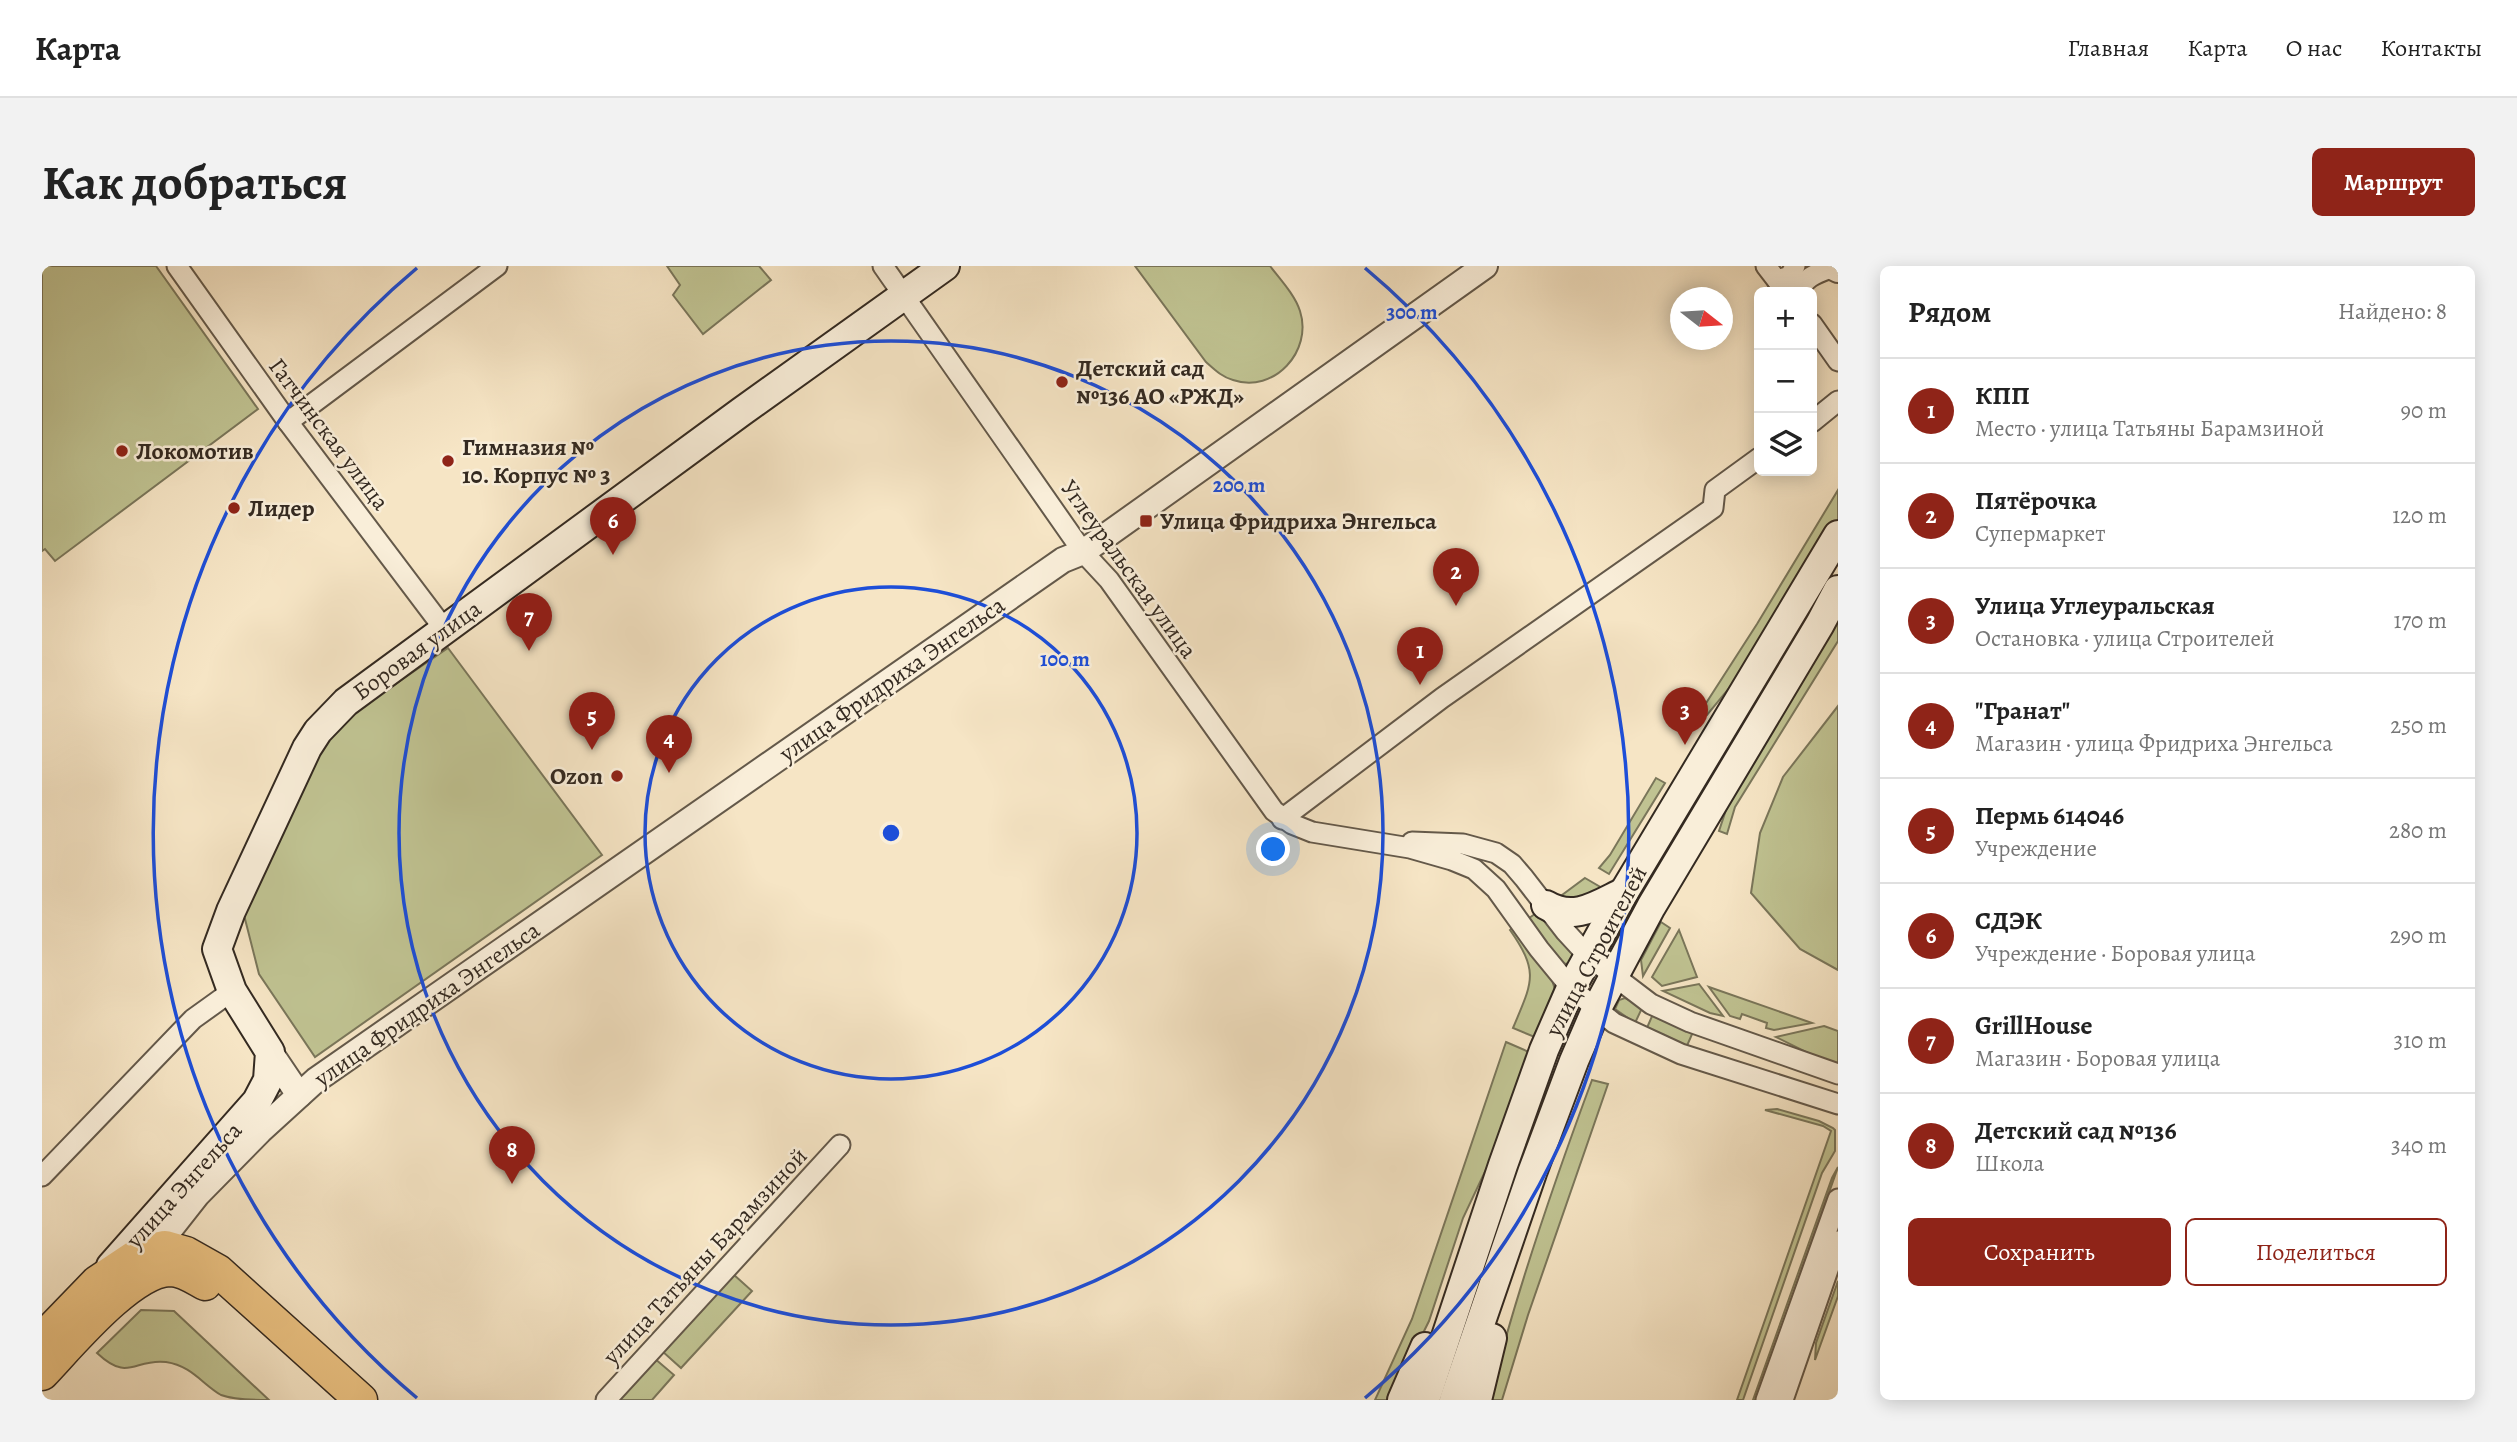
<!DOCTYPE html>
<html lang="ru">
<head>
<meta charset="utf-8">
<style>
  body { margin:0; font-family:Alegreya,serif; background:#f2f2f2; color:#222 }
  .controls { position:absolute; right:21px; top:21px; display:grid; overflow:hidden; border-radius:10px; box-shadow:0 4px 18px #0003 }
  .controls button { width:63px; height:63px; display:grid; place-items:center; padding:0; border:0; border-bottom:2px solid #e0e0e0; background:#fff; color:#222; font:35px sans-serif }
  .compass { position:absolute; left:1628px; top:21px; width:63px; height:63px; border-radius:50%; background:#fff; box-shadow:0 4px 18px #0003; rotate:107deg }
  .you { position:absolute; left:1232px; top:584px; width:24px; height:24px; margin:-18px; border:5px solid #fff; border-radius:50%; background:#1a73e8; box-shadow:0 0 0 10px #1a73e833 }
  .badge { display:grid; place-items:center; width:46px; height:46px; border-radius:50%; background:#8f2418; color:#fff; font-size:23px; font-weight:700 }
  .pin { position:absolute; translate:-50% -58px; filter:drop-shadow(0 2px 4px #0008) }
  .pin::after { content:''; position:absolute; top:37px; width:24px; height:21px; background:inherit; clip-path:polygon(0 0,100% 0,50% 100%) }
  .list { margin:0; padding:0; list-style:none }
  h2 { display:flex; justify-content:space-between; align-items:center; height:91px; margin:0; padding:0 28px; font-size:30px }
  h2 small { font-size:23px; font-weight:400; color:#767676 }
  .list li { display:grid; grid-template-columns:46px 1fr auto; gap:21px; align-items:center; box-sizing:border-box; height:105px; padding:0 28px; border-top:2px solid #e0e0e0 }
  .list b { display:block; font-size:26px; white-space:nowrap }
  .list p { margin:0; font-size:23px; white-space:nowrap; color:#767676 }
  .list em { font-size:23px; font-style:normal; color:#767676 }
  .actions { display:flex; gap:14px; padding:21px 28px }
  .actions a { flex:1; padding:16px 0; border:2px solid #8f2418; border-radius:10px; text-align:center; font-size:24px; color:#8f2418 }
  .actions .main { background:#8f2418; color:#fff }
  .icon { flex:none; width:38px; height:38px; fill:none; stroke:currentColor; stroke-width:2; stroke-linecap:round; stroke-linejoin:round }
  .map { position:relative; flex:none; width:1796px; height:1134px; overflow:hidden; border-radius:10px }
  header { display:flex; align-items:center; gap:42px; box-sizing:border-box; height:98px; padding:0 35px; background:#fff; border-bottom:2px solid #e0e0e0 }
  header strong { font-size:33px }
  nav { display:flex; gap:38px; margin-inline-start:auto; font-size:24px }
  .intro { display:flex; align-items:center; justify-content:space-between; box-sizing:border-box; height:168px; padding:0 42px }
  h1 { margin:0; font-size:49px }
  .button { padding:18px 32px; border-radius:10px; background:#8f2418; color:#fff; font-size:24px; font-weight:700 }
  main { display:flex; gap:42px; padding:0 42px }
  aside { flex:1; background:#fff; border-radius:10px; box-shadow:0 4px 18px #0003 }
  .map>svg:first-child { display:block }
  .green { fill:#c0c392; stroke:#7a765a; stroke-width:2 }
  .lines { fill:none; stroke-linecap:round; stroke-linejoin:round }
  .minor-casing { stroke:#64594a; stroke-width:23 }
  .tertiary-casing { stroke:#64594a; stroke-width:28 }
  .secondary-casing { stroke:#342a21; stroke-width:32 }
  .primary-casing { stroke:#342a21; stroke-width:35 }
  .minor { stroke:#f9eed9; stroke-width:19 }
  .tertiary { stroke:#f9eed9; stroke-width:24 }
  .secondary { stroke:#f9eed9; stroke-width:28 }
  .primary { stroke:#ebc282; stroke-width:32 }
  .ring { fill:none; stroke:#1d4ed8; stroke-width:3.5 }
  .poi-dot { fill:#8f2418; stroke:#f9eed9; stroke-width:2.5 }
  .labels { text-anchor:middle; stroke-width:5; stroke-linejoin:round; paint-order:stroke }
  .poi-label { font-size:24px; font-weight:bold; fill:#342a21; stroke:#f9eed9; text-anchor:start }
  .street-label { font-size:24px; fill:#342a21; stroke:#f9eed9 }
  .centre { fill:#1d4ed8; stroke:#f9eed9; stroke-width:3.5 }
  .ring-label { font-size:21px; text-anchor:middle; font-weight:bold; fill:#1d4ed8; stroke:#f9eed9; stroke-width:5; stroke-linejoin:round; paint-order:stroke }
</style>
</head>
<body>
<header>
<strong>Карта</strong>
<nav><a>Главная</a><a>Карта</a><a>О нас</a><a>Контакты</a></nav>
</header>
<div class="intro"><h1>Как добраться</h1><a class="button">Маршрут</a></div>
<main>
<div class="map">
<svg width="1796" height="1134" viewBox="0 0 1796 1134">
  <rect width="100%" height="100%" fill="#f6e5c5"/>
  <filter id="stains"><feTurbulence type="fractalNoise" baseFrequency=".00286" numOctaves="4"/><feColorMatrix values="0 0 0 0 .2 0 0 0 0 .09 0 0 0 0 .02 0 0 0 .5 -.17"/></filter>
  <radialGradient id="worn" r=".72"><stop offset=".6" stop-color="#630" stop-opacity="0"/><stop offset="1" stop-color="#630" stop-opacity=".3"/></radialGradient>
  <!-- green -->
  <g class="green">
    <path d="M0 0H114L216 143 13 295 3 283 0 285Z"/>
    <path d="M625 0H717L729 14 661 68 631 29 638 19Z"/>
    <path d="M1093 0H1228C1238 13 1253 29 1258 45 1271 85 1232 128 1191 114 1180 111 1173 104 1164 96Z"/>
    <path d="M1796 224V254L1708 397 1665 449 1659 445 1715 358Z"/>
    <path d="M1796 355V375L1693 541 1685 568 1677 565 1688 532Z"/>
    <path d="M406 382 560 589 273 791 217 708 202 649 289 462Z"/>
    <path d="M1796 440V704L1758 683 1709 627 1718 567 1741 511Z"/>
    <path d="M1614 512 1623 517 1567 608 1557 602 1568 589Z"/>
    <path d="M1543 612 1560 622 1550 632 1512 635Z"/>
    <path d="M1497 645 1532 688 1530 697 1522 698 1483 655Z"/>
    <path d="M1619 656 1628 662 1601 710 1599 694Z"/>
    <path d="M1471 661 1509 710 1513 724 1495 772 1471 762C1490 716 1498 707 1468 664Z"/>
    <path d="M1637 664 1655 711 1620 720 1610 711Z"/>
    <path d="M1657 718 1681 750 1668 747 1621 725Z"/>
    <path d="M1667 721 1770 757 1732 764 1724 762 1725 757 1700 748 1698 753 1688 750Z"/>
    <path d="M1583 732 1601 740 1593 757 1573 743 1577 734Z"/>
    <path d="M1611 748 1651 766 1644 782 1604 764Z"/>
    <path d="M1782 760 1796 765V798L1774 791 1734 771Z"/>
    <path d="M1464 776 1487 786 1448 895 1421 952 1387 1055 1348 1134H1333L1370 1053Z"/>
    <path d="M1550 814 1566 818 1486 1049 1460 1134H1447C1474 1026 1511 919 1550 814Z"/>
    <path d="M1735 843 1777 855 1791 862 1793 864V885L1780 907 1701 1134H1695L1789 865 1781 860 1723 844Z"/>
    <path d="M1796 901 1714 1134H1711L1790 912Z"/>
    <path d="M691 1008 710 1025 639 1102 620 1085Z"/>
    <path d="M1796 1015V1030L1773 1094 1774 1077Z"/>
    <path d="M99 1044 132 1045 227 1134C212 1134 193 1134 179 1129 160 1118 150 1100 124 1096 92 1092 87 1117 55 1087Z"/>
    <path d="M612 1092 632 1109 610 1134H574Z"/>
  </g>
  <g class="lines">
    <defs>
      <g id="minor">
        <path d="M135 0 246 156 403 364"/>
        <path d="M841 0 1041 286 1067 314 1232 545 1250 558 1270 566 1368 582 1410 594 1432 603 1454 623 1497 683 1529 722 1572 757 1639 788 1796 838"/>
        <path d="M1724 0 1744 26"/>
        <path d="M1735 14 1748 10 1753 0"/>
        <path d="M1757 26C1763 10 1776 7 1791 1"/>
        <path d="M1770 58 1796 95"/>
        <path d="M246 156 455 0"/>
        <path d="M1770 156 1796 135"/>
        <path d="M1240 553 1400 432 1671 242 1673 224 1717 192"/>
        <path d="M1370 576 1421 578 1454 587 1470 598 1482 612 1523 665 1546 690 1609 738 1648 756 1796 808"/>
        <path d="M0 910 151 753 190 725"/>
        <path d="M564 1134 798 879"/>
        <path d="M1724 1134 1796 933"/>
        <path d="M1741 1134 1796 975"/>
      </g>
      <g id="tertiary">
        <path d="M1788 0 1796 4"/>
        <path d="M228 786 257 829"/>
        <path d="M107 990 155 929 218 865 274 814 1021 294 1041 286 1443 0"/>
      </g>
      <g id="secondary">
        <path d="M1504 639C1532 656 1555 639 1582 626"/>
        <path d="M69 1000 215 835 226 814 228 786 190 725 175 683 189 645 265 482 276 465 304 436 699 146 903 0"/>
        <path d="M1360 1134 1383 1081"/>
        <path d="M1383 1134 1461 899 1502 784 1529 722 1582 626 1796 269"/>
        <path d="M1412 1134 1490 907 1532 795 1554 744 1609 641 1778 358 1796 324"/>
        <path d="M1435 1134 1450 1072"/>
      </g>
      <g id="primary">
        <path d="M0 1073 55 1016 100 986 123 981 144 987 176 1005 319 1134"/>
        <path d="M0 1108C27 1080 88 1005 128 1004 141 1004 152 1012 163 1018"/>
      </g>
    </defs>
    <!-- minor casing -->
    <use href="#minor" class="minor-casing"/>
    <!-- tertiary casing -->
    <use href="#tertiary" class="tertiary-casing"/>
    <!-- secondary casing -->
    <use href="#secondary" class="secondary-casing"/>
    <!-- primary casing -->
    <use href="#primary" class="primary-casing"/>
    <!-- minor -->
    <use href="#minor" class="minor"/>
    <!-- tertiary -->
    <use href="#tertiary" class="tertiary"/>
    <!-- secondary -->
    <use href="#secondary" class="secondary"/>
    <!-- primary -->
    <use href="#primary" class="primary"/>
  </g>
  <!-- distance rings -->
  <g class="ring">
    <circle cx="849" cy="567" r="246"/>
    <circle cx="849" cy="567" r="492"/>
    <path d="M375 1132A737 737 0 0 1 375 2M1323 2A737 737 0 0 1 1323 1132"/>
  </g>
  <!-- markers -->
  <g class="poi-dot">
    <circle cx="1020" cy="116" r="7"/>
    <circle cx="80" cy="185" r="7"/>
    <circle cx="406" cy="195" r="7"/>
    <circle cx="192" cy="242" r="7"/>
    <rect x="1097" y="248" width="14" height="14" rx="3.5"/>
    <circle cx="575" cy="510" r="7"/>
  </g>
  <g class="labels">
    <!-- poi labels -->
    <g class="poi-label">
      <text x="1034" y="110">Детский сад<tspan x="1034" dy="28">№136 АО «РЖД»</tspan></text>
      <text x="420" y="189">Гимназия №<tspan x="420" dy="28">10. Корпус № 3</tspan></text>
      <text x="94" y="193">Локомотив</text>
      <text x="206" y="250">Лидер</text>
      <text x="1118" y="263">Улица Фридриха Энгельса</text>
      <text x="561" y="518" text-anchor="end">Ozon</text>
    </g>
    <!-- street labels -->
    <g class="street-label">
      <text transform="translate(287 168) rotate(53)" y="8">Гатчинская улица</text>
      <text transform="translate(1087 303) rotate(54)" y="8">Углеуральская улица</text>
      <text transform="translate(375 384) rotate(-36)" y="8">Боровая улица</text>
      <text transform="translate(850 413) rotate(-35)" y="8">улица Фридриха Энгельса</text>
      <text transform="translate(1554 685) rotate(-62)" y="8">улица Строителей</text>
      <text transform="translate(385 738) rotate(-35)" y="8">улица Фридриха Энгельса</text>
      <text transform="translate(142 919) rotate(-48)" y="8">улица Энгельса</text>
      <text transform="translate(663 990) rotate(-47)" y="8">улица Татьяны Барамзиной</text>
    </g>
  </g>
  <circle cx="849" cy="567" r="10" class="centre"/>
  <g class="ring-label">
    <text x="1370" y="53">300 m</text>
    <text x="1197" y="226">200 m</text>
    <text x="1023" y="400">100 m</text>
  </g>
  <rect width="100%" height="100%" filter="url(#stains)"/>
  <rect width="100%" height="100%" fill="url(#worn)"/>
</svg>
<div class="controls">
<button>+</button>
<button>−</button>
<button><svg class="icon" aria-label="layers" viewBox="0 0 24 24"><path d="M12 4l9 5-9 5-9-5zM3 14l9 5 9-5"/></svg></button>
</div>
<svg class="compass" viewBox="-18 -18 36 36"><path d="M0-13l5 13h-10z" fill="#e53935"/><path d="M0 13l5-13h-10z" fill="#767676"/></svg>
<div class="you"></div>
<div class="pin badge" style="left:1378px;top:419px">1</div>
<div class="pin badge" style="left:1414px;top:340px">2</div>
<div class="pin badge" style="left:1643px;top:479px">3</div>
<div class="pin badge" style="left:627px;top:507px">4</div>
<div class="pin badge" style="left:550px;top:484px">5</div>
<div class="pin badge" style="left:571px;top:289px">6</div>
<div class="pin badge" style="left:487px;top:385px">7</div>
<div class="pin badge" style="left:470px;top:918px">8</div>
</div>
<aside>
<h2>Рядом<small>Найдено: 8</small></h2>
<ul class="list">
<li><span class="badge">1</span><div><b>КПП</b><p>Место · улица Татьяны Барамзиной</p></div><em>90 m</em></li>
<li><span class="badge">2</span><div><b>Пятёрочка</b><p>Супермаркет</p></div><em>120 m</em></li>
<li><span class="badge">3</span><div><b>Улица Углеуральская</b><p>Остановка · улица Строителей</p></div><em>170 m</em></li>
<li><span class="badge">4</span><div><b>&quot;Гранат&quot;</b><p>Магазин · улица Фридриха Энгельса</p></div><em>250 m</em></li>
<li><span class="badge">5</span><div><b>Пермь 614046</b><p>Учреждение</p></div><em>280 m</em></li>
<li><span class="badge">6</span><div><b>СДЭК</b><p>Учреждение · Боровая улица</p></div><em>290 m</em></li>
<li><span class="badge">7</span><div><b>GrillHouse</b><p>Магазин · Боровая улица</p></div><em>310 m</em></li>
<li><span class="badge">8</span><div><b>Детский сад №136</b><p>Школа</p></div><em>340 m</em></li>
</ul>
<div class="actions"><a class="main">Сохранить</a><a>Поделиться</a></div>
</aside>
</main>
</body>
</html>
